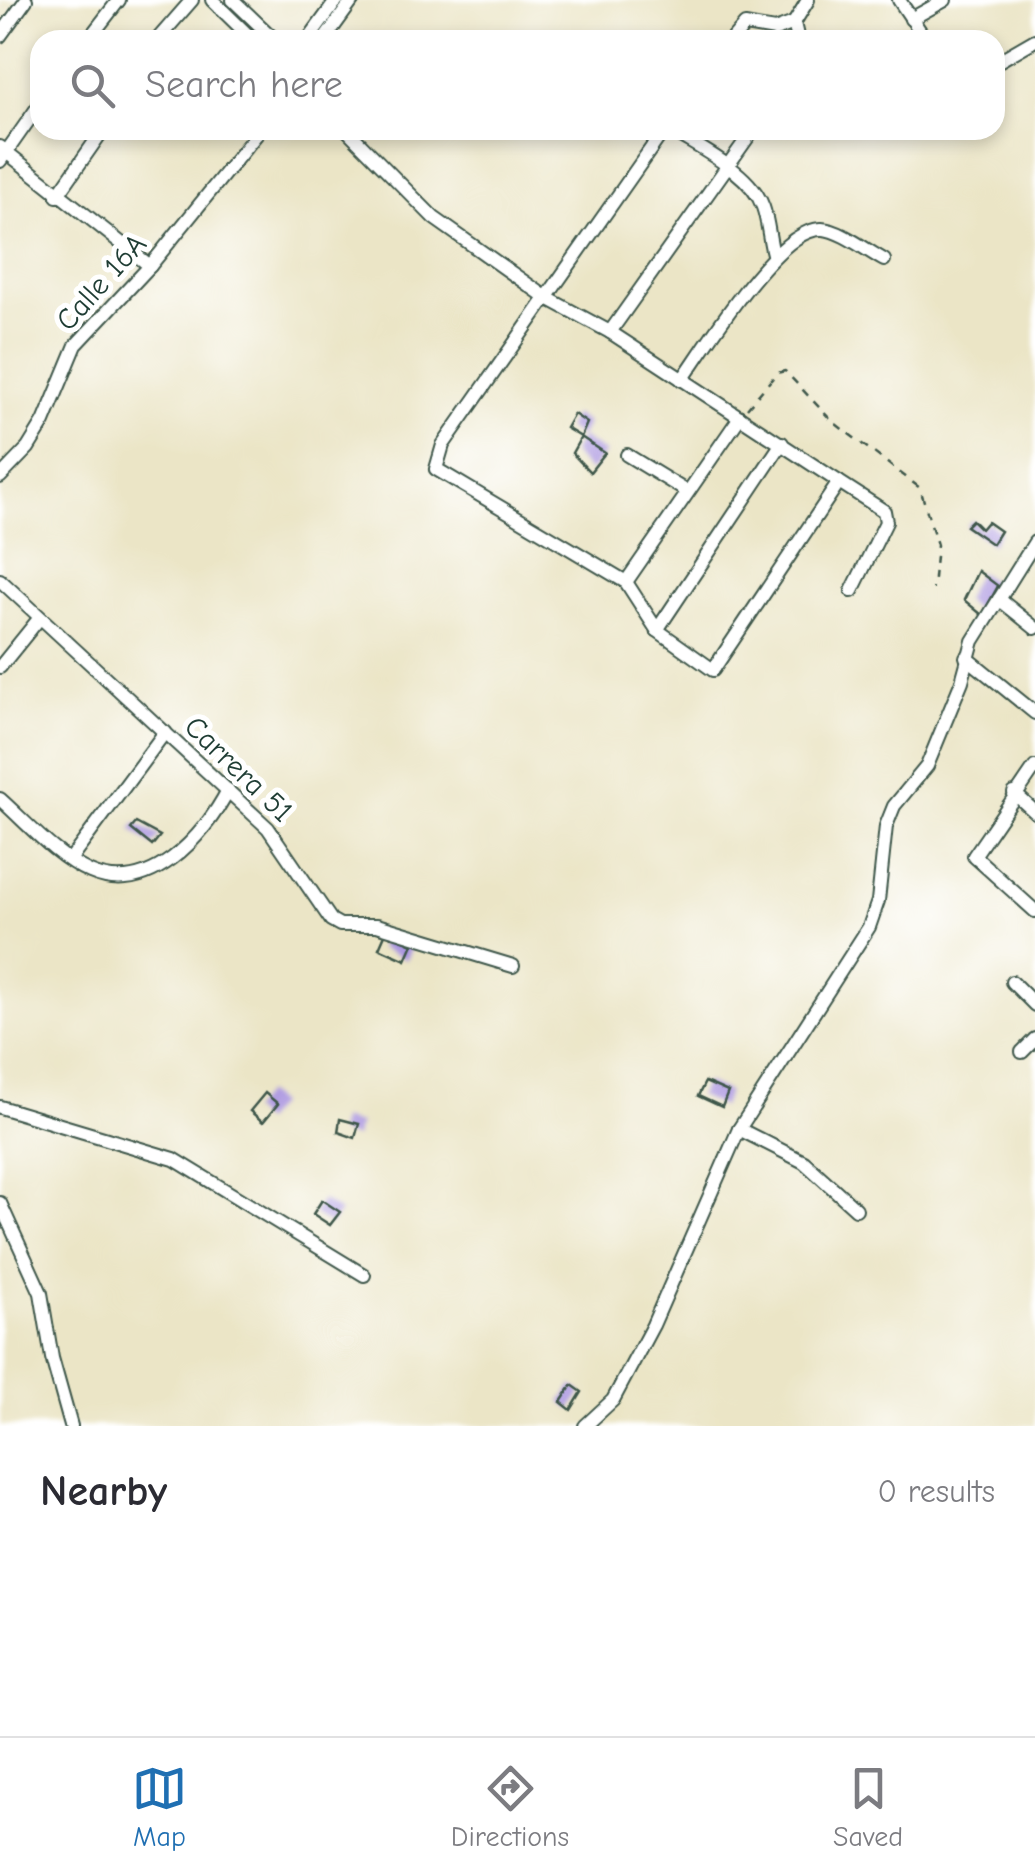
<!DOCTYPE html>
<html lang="en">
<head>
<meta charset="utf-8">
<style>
  body { margin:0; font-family:"Comic Neue",sans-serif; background:#f7f7f7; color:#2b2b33 }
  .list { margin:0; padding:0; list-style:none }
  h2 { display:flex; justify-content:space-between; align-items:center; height:130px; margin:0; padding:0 40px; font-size:42px }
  h2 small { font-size:32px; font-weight:400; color:#7c7c81 }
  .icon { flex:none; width:55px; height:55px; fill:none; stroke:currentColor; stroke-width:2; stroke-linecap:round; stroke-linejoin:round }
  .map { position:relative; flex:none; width:1035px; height:1426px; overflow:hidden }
  .search { position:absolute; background:#fff; box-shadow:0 5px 15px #0003; left:30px; right:30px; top:30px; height:110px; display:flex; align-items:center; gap:25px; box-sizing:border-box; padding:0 35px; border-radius:30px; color:#7c7c81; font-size:38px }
  .sheet { height:310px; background:#fff }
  nav { display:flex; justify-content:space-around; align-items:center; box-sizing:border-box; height:140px; border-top:2px solid #e1e1e2; background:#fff; font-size:28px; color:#7c7c81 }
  nav a { display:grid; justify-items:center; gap:5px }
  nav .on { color:#1f6fb2 }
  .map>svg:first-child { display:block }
  .building { fill:#ac97e0 }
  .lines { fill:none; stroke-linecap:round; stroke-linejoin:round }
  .minor-casing { stroke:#3e564a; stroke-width:16 }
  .path { stroke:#3e564a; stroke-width:2.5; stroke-dasharray:8 8; stroke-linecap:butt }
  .minor { stroke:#fff; stroke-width:12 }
  .labels { text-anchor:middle; stroke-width:10; stroke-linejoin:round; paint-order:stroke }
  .street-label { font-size:30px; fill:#1f3d34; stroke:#fff }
</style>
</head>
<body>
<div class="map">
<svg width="1035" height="1426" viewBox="0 0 1035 1426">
  <rect width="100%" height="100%" fill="#fff"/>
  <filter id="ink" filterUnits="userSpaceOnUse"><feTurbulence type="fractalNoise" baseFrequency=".01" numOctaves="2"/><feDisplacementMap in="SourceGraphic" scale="20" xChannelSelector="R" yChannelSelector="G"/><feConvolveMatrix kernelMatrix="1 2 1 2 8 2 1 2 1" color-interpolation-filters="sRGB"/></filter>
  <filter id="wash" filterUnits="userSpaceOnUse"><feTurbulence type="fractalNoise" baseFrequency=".0048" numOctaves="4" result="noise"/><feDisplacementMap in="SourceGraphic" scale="40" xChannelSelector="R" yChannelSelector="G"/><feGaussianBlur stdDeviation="2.25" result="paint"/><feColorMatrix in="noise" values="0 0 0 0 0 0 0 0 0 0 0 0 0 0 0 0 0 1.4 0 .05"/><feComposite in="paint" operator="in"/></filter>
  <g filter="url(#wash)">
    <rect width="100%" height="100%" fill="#ebe5c6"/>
    <g id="blocks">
      <!-- building -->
      <g class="building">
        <path d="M574 414 587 423 581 437 566 428Z"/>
        <path d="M581 437 605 453 590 472 572 453Z"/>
        <path d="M972 520 981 529 987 522 1000 531 992 544 966 526Z"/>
        <path d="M978 571 998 586 982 615 964 600Z"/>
        <path d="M136 823 160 836 152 846 131 829Z"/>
        <path d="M386 932 413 944 406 960 379 948Z"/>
        <path d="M705 1082 728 1092 722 1107 698 1096Z"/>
        <path d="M265 1093 278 1104 263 1122 250 1111Z"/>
        <path d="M340 1119 359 1124 355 1138 338 1132Z"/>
        <path d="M322 1200 340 1212 330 1225 313 1214Z"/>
        <path d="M572 1385 582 1392 571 1410 561 1402Z"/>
      </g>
    </g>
  </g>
  <g filter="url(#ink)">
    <use href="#blocks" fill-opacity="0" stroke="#3e564a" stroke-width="2.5"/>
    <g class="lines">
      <defs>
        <g id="minor">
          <path d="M212 0 253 40"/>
          <path d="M233 0 275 40"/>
          <path d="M899 0 926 40"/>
          <path d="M911 19 945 0"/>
          <path d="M794 23 808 0"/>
          <path d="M794 23 798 40"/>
          <path d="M0 36 26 0"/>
          <path d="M88 40 119 0"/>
          <path d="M157 40 192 0"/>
          <path d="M308 40 337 0"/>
          <path d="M324 40 353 0"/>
          <path d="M732 40 745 25 775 30 794 23"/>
          <path d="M995 63 1035 40"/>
          <path d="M347 130 434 218 547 298 610 332 839 482 713 670 657 630 626 582 436 469 443 445 664 130"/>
          <path d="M671 130C700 149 751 172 763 207 768 221 769 239 773 254"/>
          <path d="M0 147 150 266"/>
          <path d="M0 161 40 104"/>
          <path d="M57 196 103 130"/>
          <path d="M610 332 753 130"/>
          <path d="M682 380C706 346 778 227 822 229 841 230 867 251 884 260"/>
          <path d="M627 455 686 491"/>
          <path d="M0 477 28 448 44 422 76 345 150 266 260 130"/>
          <path d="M839 482 884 511 886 522 852 591"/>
          <path d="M0 580 268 828 331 920 340 925H377L513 966"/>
          <path d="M626 582 740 417"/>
          <path d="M999 599 1035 628"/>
          <path d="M657 630 782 443"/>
          <path d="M966 657 1035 713"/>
          <path d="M0 667 38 620"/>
          <path d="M1035 767 974 856 1035 911"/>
          <path d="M1014 793 1035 812"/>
          <path d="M0 799C27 823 56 857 90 872 149 898 204 837 228 790"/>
          <path d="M70 860 165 732"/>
          <path d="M1012 982 1035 1005"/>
          <path d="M1022 1052 1035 1039"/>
          <path d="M0 1107 174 1159 364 1275"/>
          <path d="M739 1129 804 1162 856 1209"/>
          <path d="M0 1203 41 1293 52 1358 71 1426"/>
          <path d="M585 1426 613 1400 653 1325 739 1129 869 927 878 901 886 826 894 806 927 766 962 681 973 641 1035 542"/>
        </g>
      </defs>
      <!-- minor casing -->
      <use href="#minor" class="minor-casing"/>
      <!-- path -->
      <path class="path" d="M747 408 777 373 785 371 832 421 920 488 937 545 933 589"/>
      <!-- minor -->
      <use href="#minor" class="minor"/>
    </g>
  </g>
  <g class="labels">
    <!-- street labels -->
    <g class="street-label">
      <text transform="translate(101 282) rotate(-48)" y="10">Calle 16A</text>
      <text transform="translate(239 769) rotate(44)" y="10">Carrera 51</text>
    </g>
  </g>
</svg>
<div class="search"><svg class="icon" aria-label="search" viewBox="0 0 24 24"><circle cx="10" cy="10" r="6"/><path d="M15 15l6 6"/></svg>Search here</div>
</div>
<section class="sheet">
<h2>Nearby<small>0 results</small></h2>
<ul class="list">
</ul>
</section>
<nav>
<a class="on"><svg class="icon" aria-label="map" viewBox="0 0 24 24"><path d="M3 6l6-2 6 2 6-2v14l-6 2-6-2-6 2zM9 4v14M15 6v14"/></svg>Map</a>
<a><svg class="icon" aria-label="directions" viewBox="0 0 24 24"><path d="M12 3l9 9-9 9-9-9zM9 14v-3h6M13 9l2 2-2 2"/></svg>Directions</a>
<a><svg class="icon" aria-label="saved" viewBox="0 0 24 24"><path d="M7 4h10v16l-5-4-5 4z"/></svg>Saved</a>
</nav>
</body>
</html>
